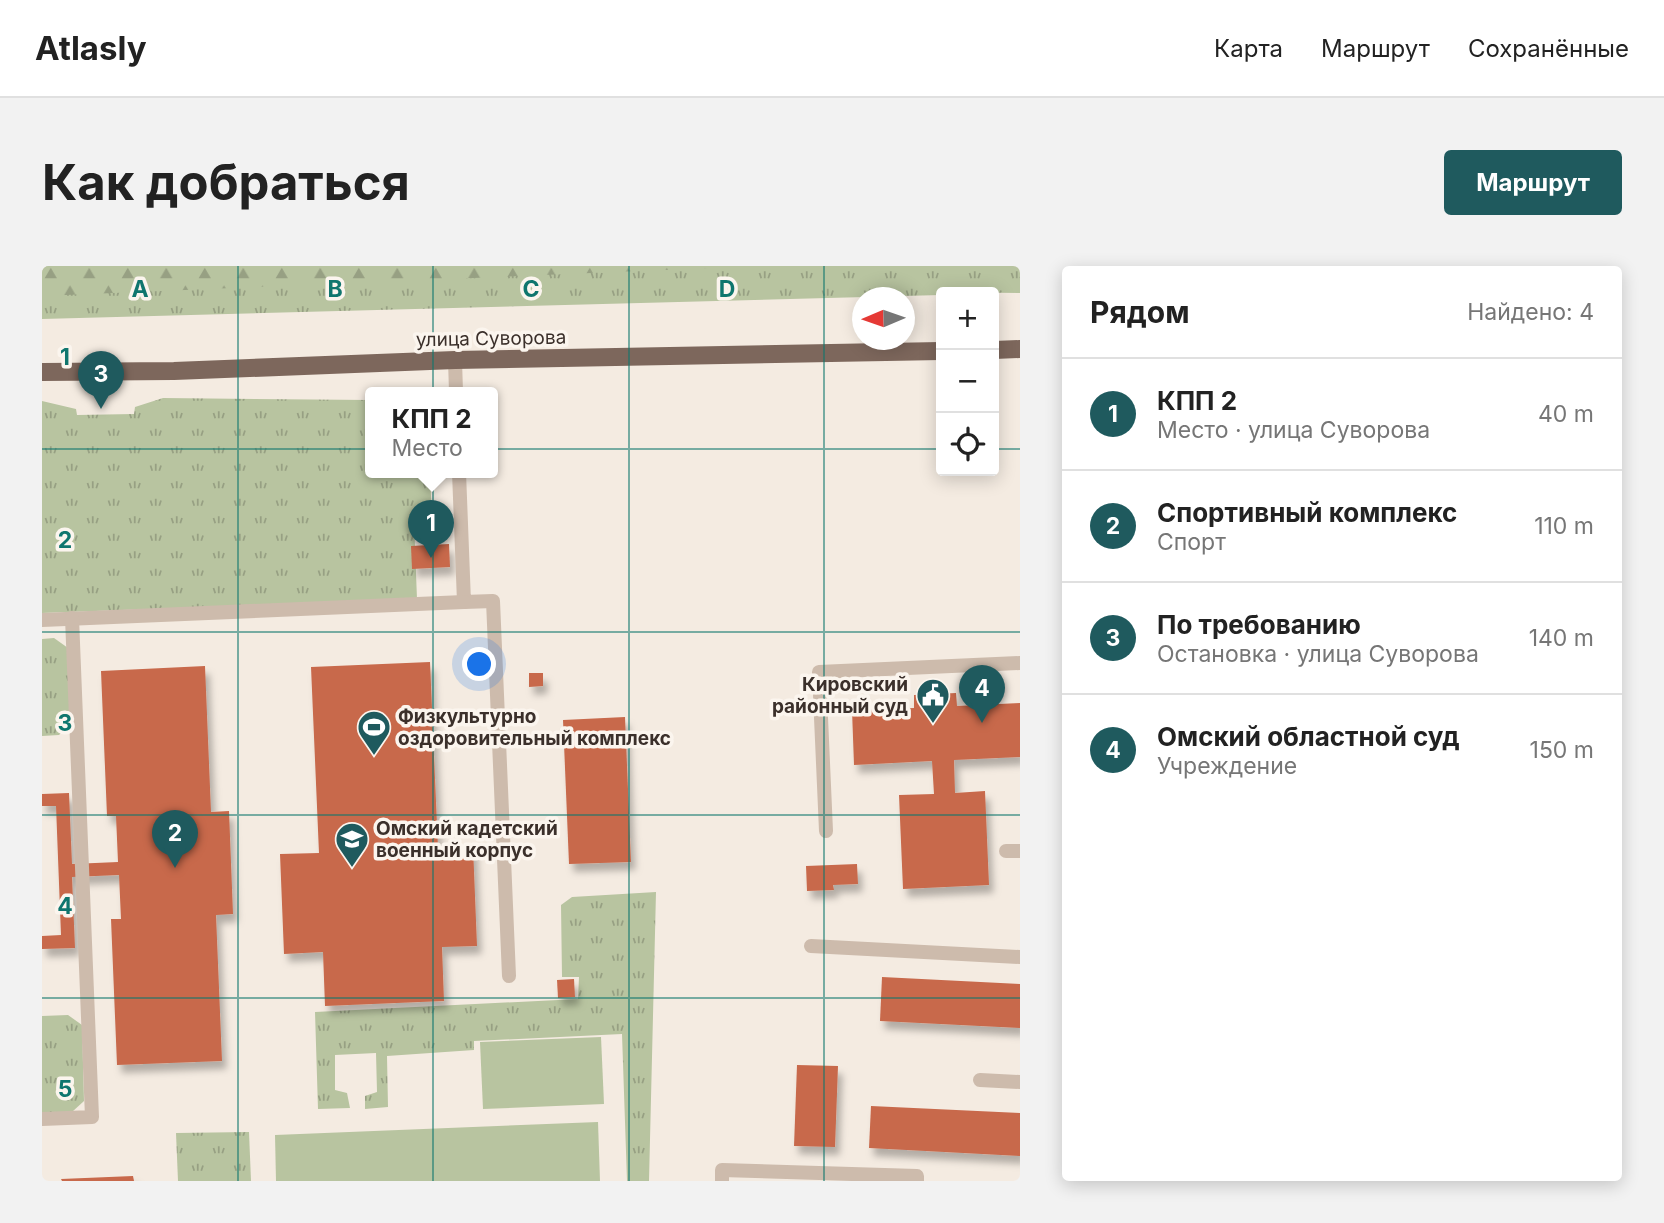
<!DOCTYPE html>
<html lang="ru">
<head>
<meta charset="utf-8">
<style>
  body { margin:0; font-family:Inter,sans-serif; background:#f2f2f2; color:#222 }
  .controls { position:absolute; right:21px; top:21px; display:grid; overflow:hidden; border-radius:7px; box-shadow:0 4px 18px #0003 }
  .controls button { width:63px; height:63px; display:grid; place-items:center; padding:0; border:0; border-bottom:2px solid #e0e0e0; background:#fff; color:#222; font:35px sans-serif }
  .compass { position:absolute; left:810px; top:21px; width:63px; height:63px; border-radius:50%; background:#fff; box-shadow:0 4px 18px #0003; rotate:268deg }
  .you { position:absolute; left:438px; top:399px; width:24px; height:24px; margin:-18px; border:5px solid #fff; border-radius:50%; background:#1a73e8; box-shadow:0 0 0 10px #1a73e833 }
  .badge { display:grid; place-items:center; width:46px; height:46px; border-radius:50%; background:#1f5a5e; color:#fff; font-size:23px; font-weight:700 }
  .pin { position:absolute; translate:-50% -58px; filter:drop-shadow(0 2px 4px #0008) }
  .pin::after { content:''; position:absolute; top:37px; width:24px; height:21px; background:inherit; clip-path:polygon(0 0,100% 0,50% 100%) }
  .popup { position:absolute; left:323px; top:121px; width:133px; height:91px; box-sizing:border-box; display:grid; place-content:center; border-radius:7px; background:#fff; filter:drop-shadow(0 2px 5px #0005); font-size:23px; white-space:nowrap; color:#767676 }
  .popup b { font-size:26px; color:#222 }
  .popup::after { content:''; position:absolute; left:50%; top:100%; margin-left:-14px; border:14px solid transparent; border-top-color:#fff }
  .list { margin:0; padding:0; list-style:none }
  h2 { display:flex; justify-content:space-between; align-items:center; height:91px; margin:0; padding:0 28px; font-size:30px }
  h2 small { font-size:23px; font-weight:400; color:#767676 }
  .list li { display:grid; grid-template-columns:46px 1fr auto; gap:21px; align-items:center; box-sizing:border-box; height:112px; padding:0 28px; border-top:2px solid #e0e0e0 }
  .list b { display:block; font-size:26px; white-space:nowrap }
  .list p { margin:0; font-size:23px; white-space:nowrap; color:#767676 }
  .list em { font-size:23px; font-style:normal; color:#767676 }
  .icon { flex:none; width:38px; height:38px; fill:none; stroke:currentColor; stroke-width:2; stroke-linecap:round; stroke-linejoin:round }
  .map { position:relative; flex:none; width:978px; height:915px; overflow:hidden; border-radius:7px }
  header { display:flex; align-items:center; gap:42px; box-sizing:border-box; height:98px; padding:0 35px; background:#fff; border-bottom:2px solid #e0e0e0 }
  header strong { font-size:33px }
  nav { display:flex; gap:38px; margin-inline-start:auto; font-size:24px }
  .intro { display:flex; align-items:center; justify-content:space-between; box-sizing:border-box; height:168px; padding:0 42px }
  h1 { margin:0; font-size:49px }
  .button { padding:18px 32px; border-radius:7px; background:#1f5a5e; color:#fff; font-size:24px; font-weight:700 }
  main { display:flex; gap:42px; padding:0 42px }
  aside { flex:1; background:#fff; border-radius:7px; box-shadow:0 4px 18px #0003 }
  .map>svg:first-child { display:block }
  .grass { fill:url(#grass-tufts) }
  .forest { fill:url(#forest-firs) }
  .pitch { fill:#b8c4a0 }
  .building { fill:#c8694b; filter:url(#shadow) }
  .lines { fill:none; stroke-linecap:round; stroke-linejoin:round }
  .service { stroke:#cdbbac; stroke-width:14 }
  .primary { stroke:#7d675c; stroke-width:18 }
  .grid { fill:none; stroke:#0f766e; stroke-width:2; stroke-opacity:0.55 }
  .labels { text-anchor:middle; stroke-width:7; stroke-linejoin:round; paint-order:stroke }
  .street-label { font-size:19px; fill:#3b302b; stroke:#fbf5ee }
  .poi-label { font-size:19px; font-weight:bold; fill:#3b302b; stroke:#fbf5ee; text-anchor:start }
  .grid-label { font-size:23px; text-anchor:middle; font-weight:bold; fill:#0f766e; stroke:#fbf5ee; stroke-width:7; stroke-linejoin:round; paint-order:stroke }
</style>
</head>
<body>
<header>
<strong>Atlasly</strong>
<nav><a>Карта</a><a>Маршрут</a><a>Сохранённые</a></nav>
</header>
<div class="intro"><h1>Как добраться</h1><a class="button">Маршрут</a></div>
<main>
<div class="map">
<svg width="978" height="915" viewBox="0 0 978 915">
  <defs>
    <pattern id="grass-tufts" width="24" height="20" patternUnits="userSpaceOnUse" patternTransform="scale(1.75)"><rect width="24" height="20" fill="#b8c4a0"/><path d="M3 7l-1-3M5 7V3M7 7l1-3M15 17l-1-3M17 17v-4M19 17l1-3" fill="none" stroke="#97a083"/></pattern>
    <pattern id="forest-firs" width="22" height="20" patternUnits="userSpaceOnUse" patternTransform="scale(1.75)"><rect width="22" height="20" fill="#b8c4a0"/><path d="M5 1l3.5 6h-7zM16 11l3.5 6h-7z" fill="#97a083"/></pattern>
    <filter id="shadow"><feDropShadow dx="4.5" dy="8" stdDeviation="3.5" flood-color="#0004"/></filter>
  </defs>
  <rect width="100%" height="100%" fill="#f4ebe1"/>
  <!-- grass -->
  <g class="grass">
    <path d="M0 0H978V27L899 26V29L0 53Z"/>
    <path d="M121 132 328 134V206H388L390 253 372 255 375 333 0 347V135L34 143 35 149 92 148 93 141Z"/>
    <path d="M12 372 26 382 28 458 17 469 0 470V373Z"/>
    <path d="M614 626 607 915H585L580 768 432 775V784L345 790 346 841 323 843V830L335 826 334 787 293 789V824L305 827 308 842 276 843 273 746 536 733 537 711H520L519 639 530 631Z"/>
    <path d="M26 749 40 759 42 835 30 846 0 847V750Z"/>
    <path d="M207 866 209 915H136L134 867Z"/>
  </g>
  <!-- forest -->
  <path class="forest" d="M0 0H716L0 30Z"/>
  <!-- pitch -->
  <g class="pitch">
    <path d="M559 771 562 838 441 843 438 776Z"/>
    <path d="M556 856 558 915H234L233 869Z"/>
  </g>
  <!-- building -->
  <g class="building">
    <path d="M407 278 408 301 370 303 369 280Z"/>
    <path d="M388 396 396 582 431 580 435 680 400 681 402 735 283 740 281 686 242 688 238 588 277 587 269 401Z"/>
    <path d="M163 400 169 546 187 545 191 648 174 649 180 795 75 799 69 653H79L77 609 30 611 33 682 0 683V670L19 669 14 540H0V528L27 527 30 598 76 596 74 550H65L59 405Z"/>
    <path d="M487 407H501V420L487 421Z"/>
    <path d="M914 427 915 440 978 437V491L912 494 913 527 943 525 947 619 861 623 857 529 892 528 890 495 812 499 810 444 872 442V429Z"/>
    <path d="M583 451 589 596 527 598 521 454Z"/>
    <path d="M815 598 816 618 791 619 792 624 765 625 764 600Z"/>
    <path d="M840 711 978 718V762L838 755Z"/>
    <path d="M532 713 533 731 516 732 515 714Z"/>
    <path d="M755 799 796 800 793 881 752 880Z"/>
    <path d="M829 840 978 847V890L827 882Z"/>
    <path d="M91 910 92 915H20L19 913Z"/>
  </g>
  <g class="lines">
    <!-- service -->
    <g class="service">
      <path d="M413 94 414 126"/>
      <path d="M417 206 422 336 451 335 467 710"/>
      <path d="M0 354 422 336"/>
      <path d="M784 565 777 406 978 397"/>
      <path d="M964 585H978"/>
      <path d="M769 680 978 691"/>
      <path d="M938 814 978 816"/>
      <path d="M0 853 50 851 30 352"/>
      <path d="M680 915V904L875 910V915"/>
    </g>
    <!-- primary -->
    <g class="primary">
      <path d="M952 84 978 83"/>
      <path d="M0 106 132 105 413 94 899 85"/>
    </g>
  </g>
  <!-- grid -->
  <path class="grid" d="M196 0V915M391 0V915M587 0V915M782 0V915M0 183H899M952 183H978M0 366H978M0 549H978M0 732H978"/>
  <!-- icons -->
  <defs>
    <symbol id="civic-pin" viewBox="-11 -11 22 30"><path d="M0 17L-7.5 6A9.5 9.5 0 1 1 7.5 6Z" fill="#1f5a5e" stroke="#fbf5ee"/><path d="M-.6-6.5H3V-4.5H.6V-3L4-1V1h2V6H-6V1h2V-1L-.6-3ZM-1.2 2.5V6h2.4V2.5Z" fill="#fff"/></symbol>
    <symbol id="stadium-pin" viewBox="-11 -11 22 30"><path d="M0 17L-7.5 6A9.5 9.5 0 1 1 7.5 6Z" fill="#1f5a5e" stroke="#fbf5ee"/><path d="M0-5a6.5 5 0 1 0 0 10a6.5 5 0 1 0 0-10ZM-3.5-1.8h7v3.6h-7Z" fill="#fff"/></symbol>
    <symbol id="school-pin" viewBox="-11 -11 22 30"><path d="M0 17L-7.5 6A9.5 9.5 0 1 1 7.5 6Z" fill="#1f5a5e" stroke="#fbf5ee"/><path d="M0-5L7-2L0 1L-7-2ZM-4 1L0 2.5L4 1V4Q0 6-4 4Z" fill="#fff"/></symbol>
  </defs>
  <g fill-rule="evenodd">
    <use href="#civic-pin" x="872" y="410" width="38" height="52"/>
    <use href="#stadium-pin" x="313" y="442" width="38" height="52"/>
    <use href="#school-pin" x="291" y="554" width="38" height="52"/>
  </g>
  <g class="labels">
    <!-- street labels -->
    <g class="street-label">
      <text transform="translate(449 72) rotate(-1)" y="7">улица Суворова</text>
    </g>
    <!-- poi labels -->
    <g class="poi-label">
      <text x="866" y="425" text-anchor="end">Кировский<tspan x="866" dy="22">районный суд</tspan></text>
      <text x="356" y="457">Физкультурно<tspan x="356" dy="22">оздоровительный комплекс</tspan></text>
      <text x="334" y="569">Омский кадетский<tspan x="334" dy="22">военный корпус</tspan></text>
    </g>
  </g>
  <g class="grid-label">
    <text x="98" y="31">A</text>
    <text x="293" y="31">B</text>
    <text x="489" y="31">C</text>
    <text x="685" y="31">D</text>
    <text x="23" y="99">1</text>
    <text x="23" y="282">2</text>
    <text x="23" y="465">3</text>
    <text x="23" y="648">4</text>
    <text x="23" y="831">5</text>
  </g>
</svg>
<div class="controls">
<button>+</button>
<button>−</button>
<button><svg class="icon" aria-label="locate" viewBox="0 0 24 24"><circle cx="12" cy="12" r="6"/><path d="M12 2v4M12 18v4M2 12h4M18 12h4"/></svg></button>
</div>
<svg class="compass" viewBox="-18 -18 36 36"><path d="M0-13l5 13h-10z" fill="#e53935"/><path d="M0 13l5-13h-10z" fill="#767676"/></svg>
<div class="you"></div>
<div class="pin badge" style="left:389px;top:292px">1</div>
<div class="popup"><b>КПП 2</b>Место</div>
<div class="pin badge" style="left:133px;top:602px">2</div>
<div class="pin badge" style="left:59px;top:143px">3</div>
<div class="pin badge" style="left:940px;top:457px">4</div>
</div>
<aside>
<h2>Рядом<small>Найдено: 4</small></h2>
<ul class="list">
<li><span class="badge">1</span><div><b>КПП 2</b><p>Место · улица Суворова</p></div><em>40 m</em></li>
<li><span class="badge">2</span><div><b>Спортивный комплекс</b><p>Спорт</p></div><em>110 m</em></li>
<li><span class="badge">3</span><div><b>По требованию</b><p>Остановка · улица Суворова</p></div><em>140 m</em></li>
<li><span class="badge">4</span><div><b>Омский областной суд</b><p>Учреждение</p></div><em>150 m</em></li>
</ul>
</aside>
</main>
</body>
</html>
